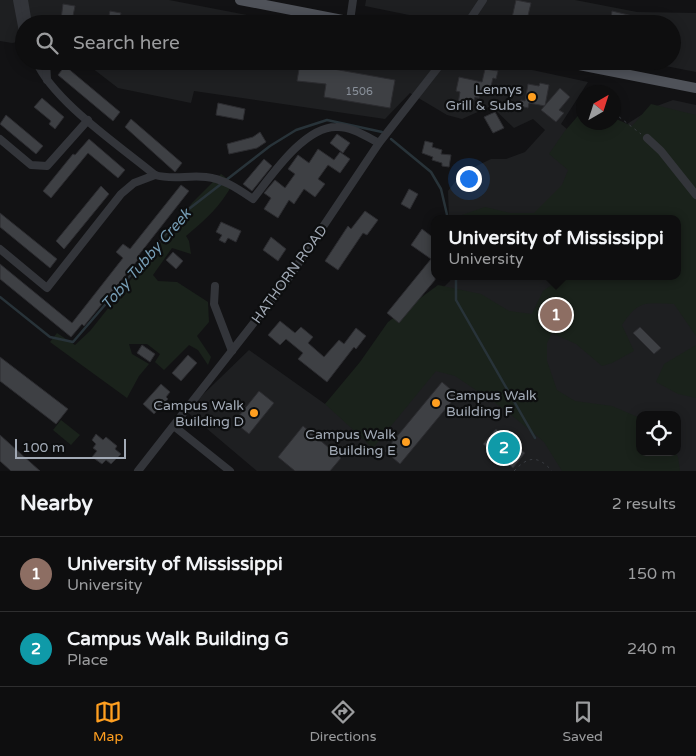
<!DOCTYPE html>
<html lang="en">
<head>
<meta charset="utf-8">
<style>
  body { margin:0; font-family:"Varela Round",sans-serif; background:#1c1c1d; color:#f1f3f6 }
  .controls { position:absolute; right:15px; bottom:15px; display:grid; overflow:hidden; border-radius:10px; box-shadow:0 2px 12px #0003 }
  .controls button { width:45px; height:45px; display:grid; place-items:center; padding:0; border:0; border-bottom:1px solid #2e2e2f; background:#0e0e0f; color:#f1f3f6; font:25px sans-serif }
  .compass { position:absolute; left:576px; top:85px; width:45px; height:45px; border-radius:50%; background:#0e0e0f; box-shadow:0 2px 12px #0003; rotate:39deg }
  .scale { position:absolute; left:15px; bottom:12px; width:111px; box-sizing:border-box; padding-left:5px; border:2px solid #a2aab6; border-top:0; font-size:14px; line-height:18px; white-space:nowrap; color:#a2aab6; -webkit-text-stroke:4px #0d0e0f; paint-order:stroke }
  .you { position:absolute; left:468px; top:178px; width:18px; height:18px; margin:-12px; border:4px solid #fff; border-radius:50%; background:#1a73e8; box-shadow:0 0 0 8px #1a73e833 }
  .badge { display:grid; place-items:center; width:32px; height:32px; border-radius:50%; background:#ff9f20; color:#fff; font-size:16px; font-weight:700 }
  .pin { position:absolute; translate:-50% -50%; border:2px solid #fff; box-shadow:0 1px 5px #0006 }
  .popup { position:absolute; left:431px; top:215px; width:250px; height:65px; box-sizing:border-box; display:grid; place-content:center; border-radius:10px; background:#0e0e0f; filter:drop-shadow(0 1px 4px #0005); font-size:16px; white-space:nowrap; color:#9b9c9e }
  .popup b { font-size:19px; color:#f1f3f6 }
  .popup::after { content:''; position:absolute; left:50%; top:100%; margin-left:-10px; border:10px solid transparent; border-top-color:#0e0e0f }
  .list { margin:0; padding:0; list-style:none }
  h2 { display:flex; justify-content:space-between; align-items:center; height:65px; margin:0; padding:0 20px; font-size:21px }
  h2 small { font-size:16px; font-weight:400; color:#9b9c9e }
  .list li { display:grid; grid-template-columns:32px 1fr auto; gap:15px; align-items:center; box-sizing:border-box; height:75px; padding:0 20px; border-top:1px solid #2e2e2f }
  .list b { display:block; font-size:19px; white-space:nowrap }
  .list p { margin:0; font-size:16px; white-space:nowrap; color:#9b9c9e }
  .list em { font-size:16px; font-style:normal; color:#9b9c9e }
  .icon { flex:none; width:28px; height:28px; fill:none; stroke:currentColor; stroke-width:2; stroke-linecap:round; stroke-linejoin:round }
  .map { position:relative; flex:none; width:696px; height:471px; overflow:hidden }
  .search { position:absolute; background:#0e0e0f; box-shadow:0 2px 12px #0003; left:15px; right:15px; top:15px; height:55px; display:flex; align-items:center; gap:12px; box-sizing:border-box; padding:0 18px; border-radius:28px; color:#9b9c9e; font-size:19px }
  .sheet { height:215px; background:#0e0e0f }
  nav { display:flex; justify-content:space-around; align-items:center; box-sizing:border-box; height:70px; border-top:1px solid #2e2e2f; background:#0e0e0f; font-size:14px; color:#9b9c9e }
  nav a { display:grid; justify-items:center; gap:2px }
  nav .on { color:#ff9f20 }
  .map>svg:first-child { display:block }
  .built { fill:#1e1f21; fill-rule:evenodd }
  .green { fill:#1a221b }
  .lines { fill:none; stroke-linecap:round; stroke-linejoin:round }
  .stream { stroke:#283339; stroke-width:2.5 }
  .building { fill:#3e4044; stroke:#2c2c30 }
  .path { stroke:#393c41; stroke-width:1; stroke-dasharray:2.5 4; stroke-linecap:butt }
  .minor { stroke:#33353a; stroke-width:8 }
  .major { stroke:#4f5259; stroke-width:10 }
  .poi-dot { fill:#ff9f20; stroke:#0d0e0f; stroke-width:2 }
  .labels { text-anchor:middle; stroke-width:4.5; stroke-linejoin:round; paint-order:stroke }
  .number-label { font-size:11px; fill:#89909a }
  .poi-label { font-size:14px; fill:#a2aab6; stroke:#0d0e0f; text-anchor:end }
  .street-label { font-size:14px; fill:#a2aab6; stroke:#0d0e0f }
  .water-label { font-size:15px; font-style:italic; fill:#769db5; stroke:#0d0e0f }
</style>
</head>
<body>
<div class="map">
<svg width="696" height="471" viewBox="0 0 696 471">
  <rect width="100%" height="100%" fill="#121214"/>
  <!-- built -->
  <g class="built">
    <path d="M0 0H169L293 24H24V41L12 43 0 41Z"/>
    <path d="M366 0H575L637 12 696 13V72L640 61H672V24H453L365 6Z"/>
    <path d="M83 61H490L588 82 561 124 601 158 627 124 654 107 673 100 696 105V471H257L186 411 249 350 325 404 450 281 451 276H677V219H449L448 191 462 173 491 159H506L525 152 545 130 533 119 514 128 491 106 462 119 447 115 410 93 385 119 194 91 191 103 118 88ZM640 415H677V452H640Z"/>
  </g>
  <!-- green -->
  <g class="green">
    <path d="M651 104 696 115V336L674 304C646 303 639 299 622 325L634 351 612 363 602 366 576 344 552 333 547 343V361L557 390 575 401 612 406 640 418V452H675L678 457 680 471H562L544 442 504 409 455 376 436 371 373 448 325 404 360 362 388 322 438 285 481 294 509 311 532 314 543 291 565 276H677V219H462V215L485 207 510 213H534L562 185 568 170 549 154 564 132 583 110 584 122H614V118L632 126Z"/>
    <path d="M221 174 233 183C221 206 205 220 186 236L189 241 191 254 172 248 153 275 158 281 177 282 208 302 209 322 197 336 211 357 208 365 198 350 189 345 164 370 155 362 160 354 147 344H129L132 354 149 364 139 376 127 398 50 342 57 333 75 345 90 331 192 203Z"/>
    <path d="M696 345V398L678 394 656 382 664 364Z"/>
    <path d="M61 420 80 435 71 445 53 430Z"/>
  </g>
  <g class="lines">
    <!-- stream -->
    <g class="stream">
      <path d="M391 139 431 172 441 189 448 219"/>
      <path d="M456 276V300L535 438"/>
      <path d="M0 297 50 337 73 342 185 212 270 146 296 130 327 120 382 132"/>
    </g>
  </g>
  <!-- building -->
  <g class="building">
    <path d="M516 0 531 3 526 24 511 22Z"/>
    <path d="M63 4 75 6 72 21 61 19Z"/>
    <path d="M110 11 121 13 118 24H107Z"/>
    <path d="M612 11 641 18 640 24H610Z"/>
    <path d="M300 63 395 80 390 108 324 97 326 84 297 81Z"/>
    <path d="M65 66 120 112 113 121 58 75Z"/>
    <path d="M485 69 498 71 496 79 493 78 490 90 487 89 486 92 480 91 479 98 475 97 474 100 467 99 465 106 458 104 460 92 456 91 459 77 482 82Z"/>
    <path d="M540 83 549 85 545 106 529 103 528 108 520 106 521 100 525 101 528 84 539 86Z"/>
    <path d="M560 88 570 97 559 110 564 113 556 122 541 110Z"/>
    <path d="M42 98 64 117 55 129 49 124 51 121 34 107Z"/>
    <path d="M218 103 245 109 243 120 216 115Z"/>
    <path d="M495 112 504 128 493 133 484 117Z"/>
    <path d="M6 115 43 146 36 154 0 124Z"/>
    <path d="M131 119 182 163 175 172 125 127Z"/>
    <path d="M260 132 266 142 257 148 229 154 227 144 253 137Z"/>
    <path d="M337 134 350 143 343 153 330 143Z"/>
    <path d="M89 139 125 170 118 178 88 153 51 198 43 191 73 154 75 155Z"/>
    <path d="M425 141 433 143 432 147 442 150 441 154 451 155 449 167 442 166V163L432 160 433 157 422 153Z"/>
    <path d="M318 149 334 160 340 152 350 159 340 173 328 165 318 179 325 184 315 197 304 189 294 204 289 200 278 218 264 209 271 198 264 193 275 180 285 188 295 174 288 169 298 155 309 163Z"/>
    <path d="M264 159 272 166 252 191 243 184Z"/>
    <path d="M181 185 189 191 138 256 140 257 133 266 84 326 82 324 71 337 0 279V264L72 323 123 258 116 252 123 244 130 249Z"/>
    <path d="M101 186 109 194 64 249 56 241Z"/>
    <path d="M409 189 418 194 410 209 401 204Z"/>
    <path d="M365 211 378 220 367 235 363 233 338 270 325 261 348 226 351 229Z"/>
    <path d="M0 213 57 259 50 268 0 227Z"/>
    <path d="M221 222 241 231 236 242 228 238 225 243 219 240 222 235 216 232Z"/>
    <path d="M422 229 435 239V280L399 323 387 313 431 259 411 245Z"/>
    <path d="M271 237 286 249 278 261 263 250Z"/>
    <path d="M173 252 183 261 176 269 166 260Z"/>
    <path d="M280 321 295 333 301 327 313 337 308 343 324 357 339 340 344 344 356 328 366 336 356 349 354 347 327 382 298 359 303 353 286 339 280 345 268 335Z"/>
    <path d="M640 327 661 348 654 354 633 333Z"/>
    <path d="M142 345 155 354 150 362 137 353Z"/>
    <path d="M188 355 197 363 181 381 172 373Z"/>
    <path d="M0 357 68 409 56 424 0 381Z"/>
    <path d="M442 382 457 395 400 464 385 451Z"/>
    <path d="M161 384 170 392 166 397 168 399 154 414 143 404Z"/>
    <path d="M259 391 274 403 249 434 234 422Z"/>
    <path d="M303 426 341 458 330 471H295L278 457Z"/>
    <path d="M496 429 525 453 513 468 483 444Z"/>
    <path d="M96 434 103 440 106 437 117 446 115 449 121 454 111 464 106 460 102 464 92 457 97 451 93 448 96 444 92 440Z"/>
    <path d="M0 435 40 471H11L0 461Z"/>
  </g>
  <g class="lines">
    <!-- path -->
    <g class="path">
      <path d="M614 113 641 134"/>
      <path d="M514 471C528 456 538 455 552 471"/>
    </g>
    <!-- minor -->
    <g class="minor">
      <path d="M17 0 24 37"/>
      <path d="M24 0 28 24"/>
      <path d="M350 21 353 0"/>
      <path d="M467 24 483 0"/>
      <path d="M36 61C53 101 120 146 155 175 172 180 188 175 206 177 224 179 238 189 253 199 272 175 304 127 336 127 351 126 367 137 379 143"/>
      <path d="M46 61 47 80"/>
      <path d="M647 138 661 151 696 195"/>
      <path d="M0 139 31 165 47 166 88 120"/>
      <path d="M0 249 47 288 121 194 134 183 155 175"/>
      <path d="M215 286 214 304 232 351"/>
      <path d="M175 427 230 471"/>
      <path d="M138 471 288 279 379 143 443 61"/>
    </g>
    <!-- major -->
    <g class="major">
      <path d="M240 0 363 24"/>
      <path d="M559 61 696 88"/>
    </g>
  </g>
  <!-- markers -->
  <g class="poi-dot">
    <circle cx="532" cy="97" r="5"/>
    <circle cx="436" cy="403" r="5"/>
    <circle cx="254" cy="413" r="5"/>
    <circle cx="406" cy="442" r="5"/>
  </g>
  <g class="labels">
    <!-- number labels -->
    <g class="number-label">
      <text x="359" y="95">1506</text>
    </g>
    <!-- poi labels -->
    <g class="poi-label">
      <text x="522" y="94">Lennys<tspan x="522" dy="16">Grill &amp; Subs</tspan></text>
      <text x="446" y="400" text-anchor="start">Campus Walk<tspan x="446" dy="16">Building F</tspan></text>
      <text x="244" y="410">Campus Walk<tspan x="244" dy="16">Building D</tspan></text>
      <text x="396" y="439">Campus Walk<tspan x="396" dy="16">Building E</tspan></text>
    </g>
    <!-- street labels -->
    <g class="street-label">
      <text transform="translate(289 274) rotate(-54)" y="5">HATHORN ROAD</text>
    </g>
    <!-- water labels -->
    <g class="water-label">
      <text transform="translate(146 259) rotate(-49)" y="5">Toby Tubby Creek</text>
    </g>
  </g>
</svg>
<div class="controls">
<button><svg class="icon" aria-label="locate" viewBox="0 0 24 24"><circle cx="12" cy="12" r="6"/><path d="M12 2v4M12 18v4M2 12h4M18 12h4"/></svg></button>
</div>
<svg class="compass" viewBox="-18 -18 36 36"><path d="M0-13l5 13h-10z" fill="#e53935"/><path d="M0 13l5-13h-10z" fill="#9b9c9e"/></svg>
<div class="scale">100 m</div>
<div class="you"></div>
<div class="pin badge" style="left:556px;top:315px;background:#8d6e63">1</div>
<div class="popup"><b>University of Mississippi</b>University</div>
<div class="pin badge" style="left:504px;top:448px;background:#0f9aa8">2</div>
<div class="search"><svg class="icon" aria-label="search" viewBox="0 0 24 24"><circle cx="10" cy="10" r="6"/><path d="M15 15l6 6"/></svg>Search here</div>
</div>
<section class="sheet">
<h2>Nearby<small>2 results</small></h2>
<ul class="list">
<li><span class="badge" style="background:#8d6e63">1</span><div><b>University of Mississippi</b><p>University</p></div><em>150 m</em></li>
<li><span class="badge" style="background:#0f9aa8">2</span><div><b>Campus Walk Building G</b><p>Place</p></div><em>240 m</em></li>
</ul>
</section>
<nav>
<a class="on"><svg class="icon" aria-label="map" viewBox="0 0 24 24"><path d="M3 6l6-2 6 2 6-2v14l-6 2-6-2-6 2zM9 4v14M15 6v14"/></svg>Map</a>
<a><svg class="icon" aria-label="directions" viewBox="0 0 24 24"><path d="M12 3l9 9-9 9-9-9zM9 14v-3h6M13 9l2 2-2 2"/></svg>Directions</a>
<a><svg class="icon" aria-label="saved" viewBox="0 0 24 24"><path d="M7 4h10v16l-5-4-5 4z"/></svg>Saved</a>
</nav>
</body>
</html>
